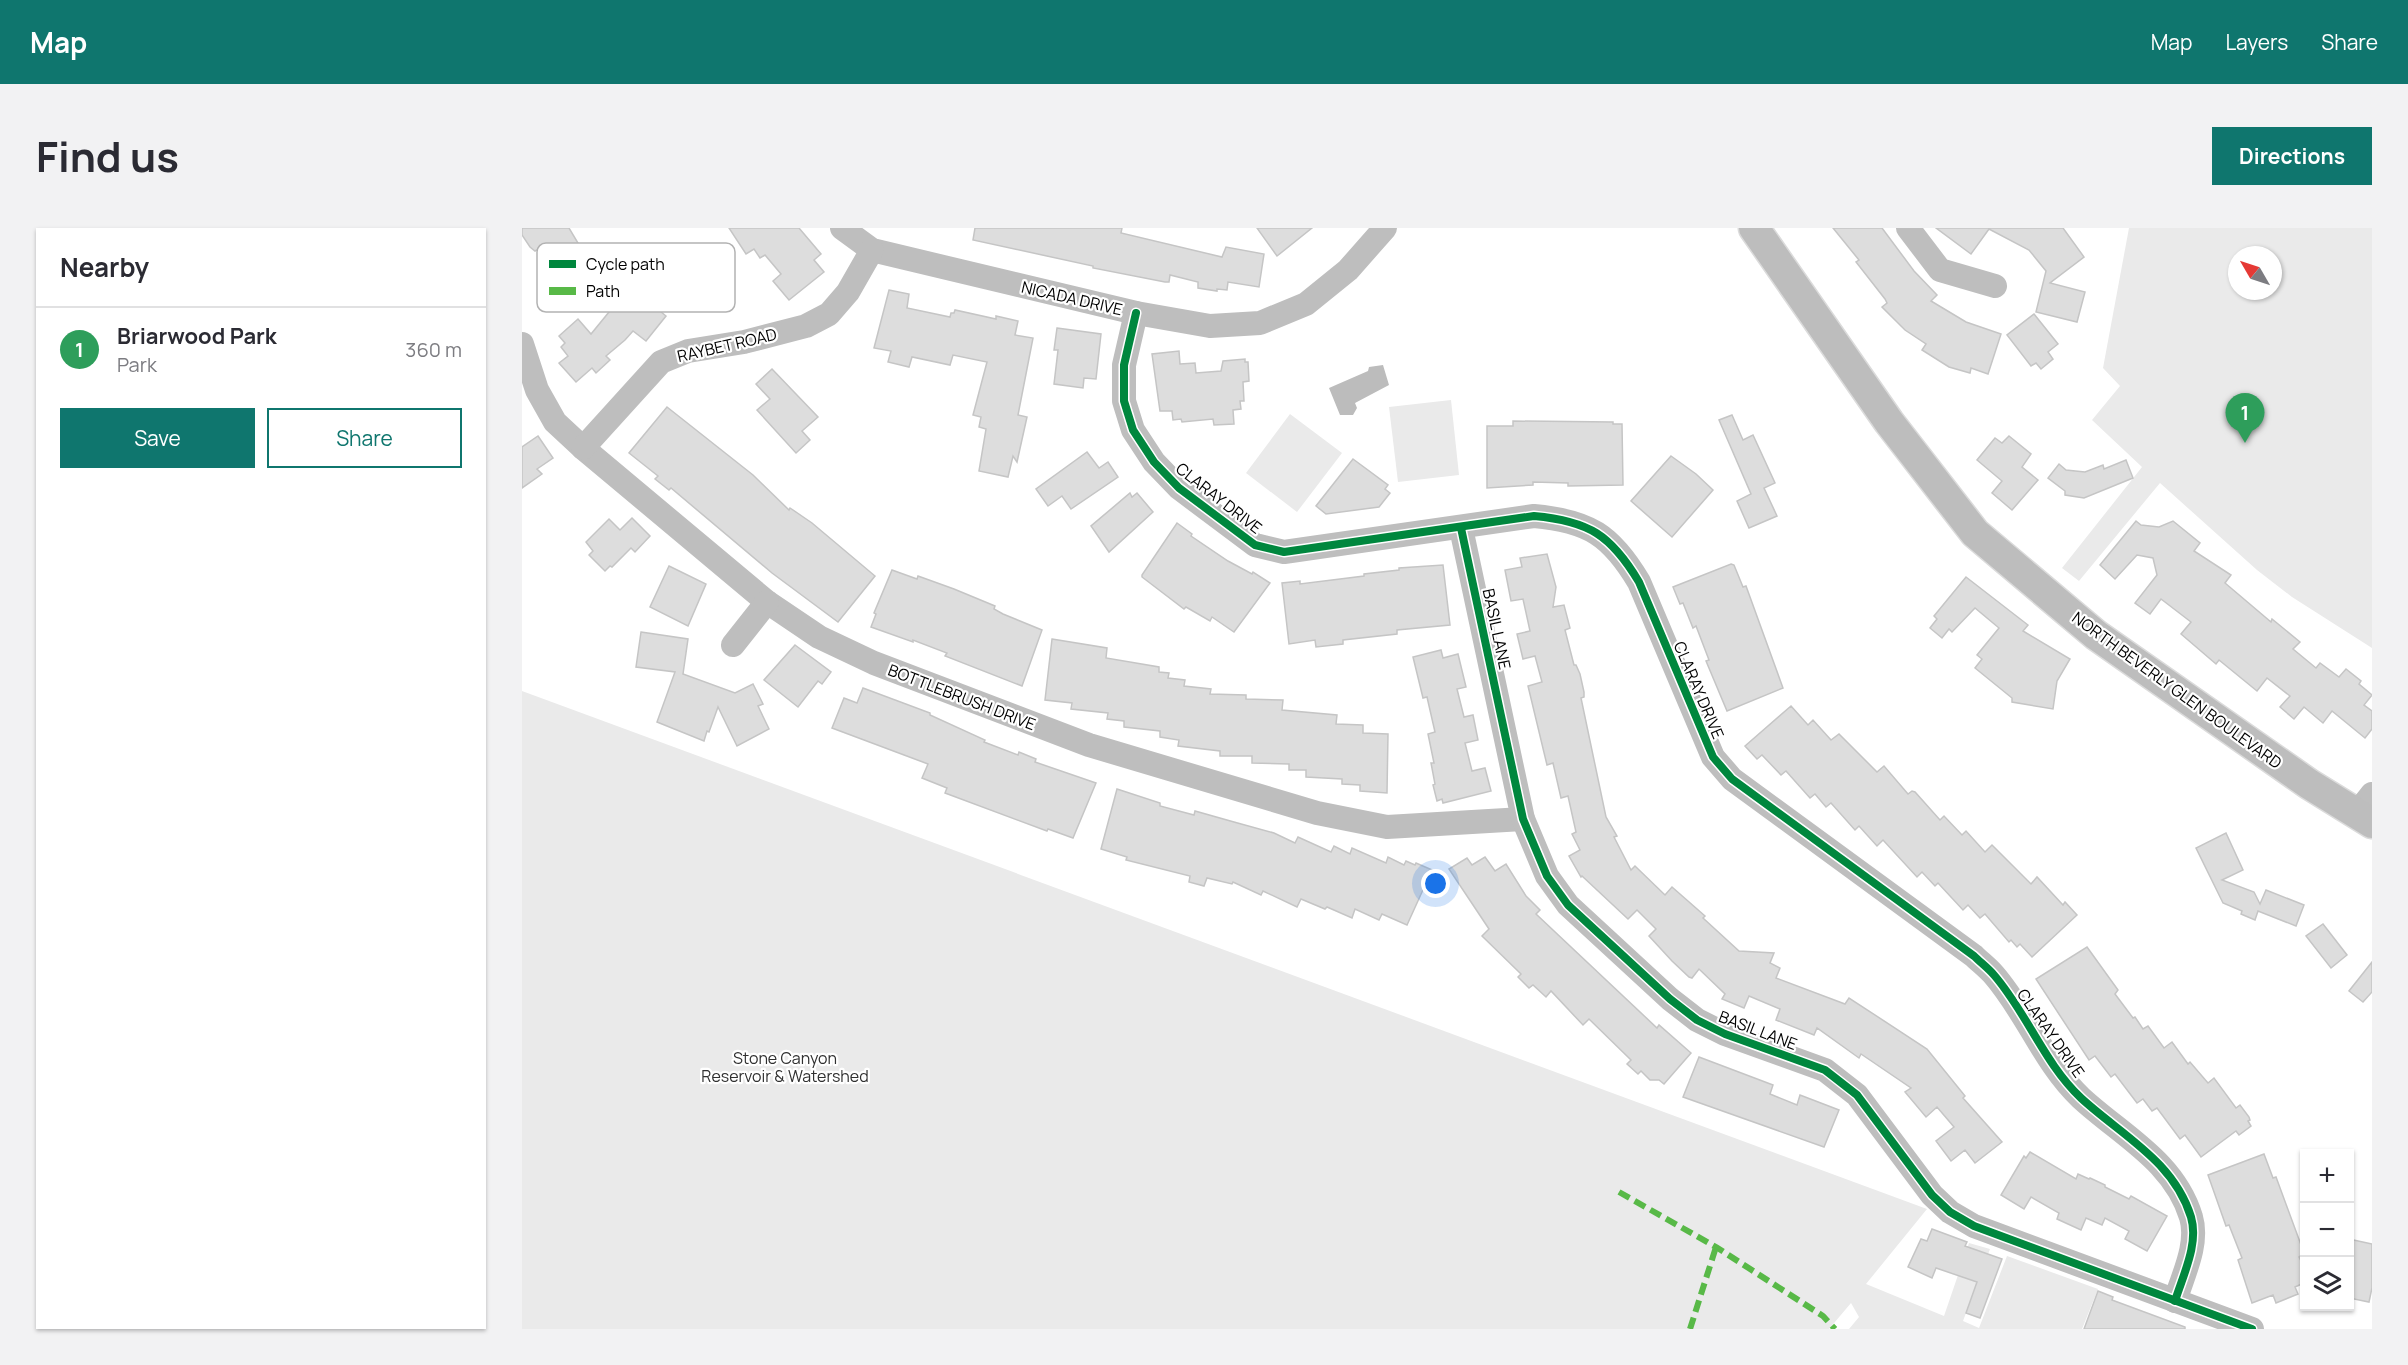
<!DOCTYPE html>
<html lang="en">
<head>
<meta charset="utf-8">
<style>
  body { margin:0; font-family:Manrope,sans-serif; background:#f2f2f3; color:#2b2b33 }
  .controls { position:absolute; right:18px; bottom:18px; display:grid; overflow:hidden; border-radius:0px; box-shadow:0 2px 4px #0004 }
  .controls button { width:54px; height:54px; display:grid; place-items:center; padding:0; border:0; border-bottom:2px solid #e1e1e2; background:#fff; color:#2b2b33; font:30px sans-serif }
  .compass { position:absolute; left:1706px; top:18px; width:54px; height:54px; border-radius:50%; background:#fff; box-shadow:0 2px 4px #0004; rotate:309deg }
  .you { position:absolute; left:914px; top:656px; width:21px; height:21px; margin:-15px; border:4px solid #fff; border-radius:50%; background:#1a73e8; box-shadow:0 0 0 9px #1a73e833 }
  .badge { display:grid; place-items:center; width:39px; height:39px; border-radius:50%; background:#0f766e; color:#fff; font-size:20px; font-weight:700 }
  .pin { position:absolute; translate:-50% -50px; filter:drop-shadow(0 2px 3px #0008) }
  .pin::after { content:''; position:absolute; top:32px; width:21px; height:18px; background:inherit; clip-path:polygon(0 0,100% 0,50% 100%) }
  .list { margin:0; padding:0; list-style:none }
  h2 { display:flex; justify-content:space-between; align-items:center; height:78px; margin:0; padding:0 24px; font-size:26px }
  h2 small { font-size:20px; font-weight:400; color:#7c7c81 }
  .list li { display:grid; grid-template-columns:39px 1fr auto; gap:18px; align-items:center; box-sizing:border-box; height:84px; padding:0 24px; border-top:2px solid #e1e1e2 }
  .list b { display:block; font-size:22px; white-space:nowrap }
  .list p { margin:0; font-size:20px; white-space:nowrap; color:#7c7c81 }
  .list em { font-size:20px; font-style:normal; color:#7c7c81 }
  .actions { display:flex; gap:12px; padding:18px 24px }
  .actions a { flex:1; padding:14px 0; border:2px solid #0f766e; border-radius:0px; text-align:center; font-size:21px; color:#0f766e }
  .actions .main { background:#0f766e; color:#fff }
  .icon { flex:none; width:33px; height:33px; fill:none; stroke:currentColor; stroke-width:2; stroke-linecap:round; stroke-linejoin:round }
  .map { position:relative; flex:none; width:1850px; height:1101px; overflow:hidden; border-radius:0px }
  header { display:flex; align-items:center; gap:36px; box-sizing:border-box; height:84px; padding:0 30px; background:#0f766e; color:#fff }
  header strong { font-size:28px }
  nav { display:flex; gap:33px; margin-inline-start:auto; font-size:21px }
  .intro { display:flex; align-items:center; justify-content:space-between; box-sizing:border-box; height:144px; padding:0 36px }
  h1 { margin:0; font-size:42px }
  .button { padding:15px 27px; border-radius:0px; background:#0f766e; color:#fff; font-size:21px; font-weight:700 }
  main { display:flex; gap:36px; padding:0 36px }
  aside { flex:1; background:#fff; border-radius:0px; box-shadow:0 2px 4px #0004 }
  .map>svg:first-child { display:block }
  .green { fill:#eaeaea; fill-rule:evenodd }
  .water { fill:#bcbcbc }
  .building { fill:#ddd; stroke:#c5c5c5; stroke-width:1.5 }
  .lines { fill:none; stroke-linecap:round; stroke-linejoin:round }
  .major-casing { stroke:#dbdbdb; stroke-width:33 }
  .minor { stroke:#bebebe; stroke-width:24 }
  .major { stroke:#bdbdbd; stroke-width:30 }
  .quiet { stroke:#58b947; stroke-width:6; stroke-dasharray:12 6; stroke-linecap:butt }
  .cycleway-casing { stroke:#fff; stroke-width:11 }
  .cycleway { stroke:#00873e; stroke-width:8 }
  .labels { text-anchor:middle; stroke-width:4.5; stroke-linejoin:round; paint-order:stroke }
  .street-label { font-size:16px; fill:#000; stroke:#fff }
  .park-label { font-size:16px; fill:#303030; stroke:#fff }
  .key { fill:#fff; stroke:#b2b2b2; stroke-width:1.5 }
  .key-label { font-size:16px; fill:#000 }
</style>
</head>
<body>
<header>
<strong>Map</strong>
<nav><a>Map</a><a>Layers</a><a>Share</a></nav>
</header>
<div class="intro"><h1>Find us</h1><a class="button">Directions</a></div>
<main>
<aside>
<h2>Nearby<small></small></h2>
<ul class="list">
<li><span class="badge" style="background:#2e9e5b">1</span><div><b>Briarwood Park</b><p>Park</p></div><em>360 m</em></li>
</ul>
<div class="actions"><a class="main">Save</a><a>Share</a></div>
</aside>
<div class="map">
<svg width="1850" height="1101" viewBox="0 0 1850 1101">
  <rect width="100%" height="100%" fill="#fff"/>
  <!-- green -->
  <g class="green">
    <path d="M1607 0H1850V420L1770 369 1735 342 1638 255 1557 353 1540 340 1620 239 1570 192 1598 158 1581 140ZM1715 27H1751V63H1715Z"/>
    <path d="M929 172 937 247 876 254 867 179Z"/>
    <path d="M768 186 820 225 775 284 724 245Z"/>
    <path d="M0 463 1405 981 1344 1056 1422 1088 1447 1015 1468 1021 1441 1093 1457 1100 1485 1028 1576 1061 1560 1101H1327L1337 1089 1329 1075 1307 1101H0Z"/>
  </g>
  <!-- water -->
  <path class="water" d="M861 137 867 157 833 175 835 180 831 187H818L807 160 846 143 847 139Z"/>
  <!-- building -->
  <g class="building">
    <path d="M0 0H47L59 20 55 23 59 30 38 42 22 18 13 23 8 19 0 7Z"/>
    <path d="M207 0H277L299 26 292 32 302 44 267 72 251 53 259 46 243 27 238 30 232 21 224 26Z"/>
    <path d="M453 0H600L599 5 700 29 704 19 742 26 737 59 706 54 705 62 695 61V63L676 60V54L648 47 647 54H643L571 40V38L451 12Z"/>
    <path d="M735 0H790L755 28Z"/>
    <path d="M1311 0H1360L1392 43 1415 67 1409 73 1444 94 1479 106 1466 146 1449 140 1448 145 1427 139 1400 122 1404 116 1383 102 1360 79 1365 75 1363 71 1334 34 1337 32Z"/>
    <path d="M1414 0H1541L1562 29 1528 55 1563 64 1555 94 1514 84 1524 43 1507 22 1467 1 1449 26Z"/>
    <path d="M98 56 118 73 125 76 127 74 144 88 124 113 111 103 103 112 84 128 88 132 74 145 70 140 54 154 37 135 46 128 39 119 43 115 37 108 56 91 69 106 87 84 80 78Z"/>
    <path d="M367 62 387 66 385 80 428 89 429 85H432L433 82 474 91V88L496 93 493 107 511 110 496 187 505 189 495 234 491 228 486 249 457 243 464 201 457 199 459 189 451 187 465 134 431 127 428 137 390 129 387 139 366 134 369 123 352 120Z"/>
    <path d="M1512 86 1536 116 1526 124 1531 131 1519 141 1514 135 1509 138 1485 107Z"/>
    <path d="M535 100 579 106 574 151 562 150 561 160 532 156 536 122H532Z"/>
    <path d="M657 123 658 136 673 135 674 145 699 143 701 133 723 131V134H726L727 153 721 154 722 173H718L719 181 711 182 712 196 692 197 691 191 660 194 659 191 651 192 650 183H638L630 126Z"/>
    <path d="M250 141 296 189 280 203 288 212 274 225 235 182 248 171 234 156Z"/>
    <path d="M145 179 231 247 267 282 268 280 290 295 353 348 316 394 250 345 149 260 147 262 133 251 136 248 107 225Z"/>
    <path d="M1210 187 1221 212 1231 207 1253 255 1242 260 1255 288 1227 300 1215 273 1229 266 1197 192Z"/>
    <path d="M991 193 1091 194V196H1100L1101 257 1046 258V255L1011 254V257L965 260V198H991Z"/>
    <path d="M16 208 31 230 15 241 20 246 0 260V219Z"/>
    <path d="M1487 208 1509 226 1500 239 1516 252 1490 282 1470 265 1480 253 1455 232 1473 210 1480 215Z"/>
    <path d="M565 224 577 240 586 234 596 249 549 281 540 268 526 278 514 261Z"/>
    <path d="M1149 228 1174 246 1191 262 1150 309 1109 273Z"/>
    <path d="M831 231 866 257 863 261 868 265 857 279 804 286 794 278Z"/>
    <path d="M1604 232 1611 250 1562 270 1543 267V263L1526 250 1537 236 1544 242 1563 244 1581 237 1582 241Z"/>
    <path d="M608 265 610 269 615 265 631 284 587 324 569 298Z"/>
    <path d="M110 290 128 308 113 324 109 320 90 339 88 338 83 343 67 327 71 323 64 314 87 291 98 302Z"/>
    <path d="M1614 293 1619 297 1637 299 1651 293 1678 315 1672 323 1709 347 1703 355 1749 394 1750 391 1778 414 1771 421 1794 440 1798 435 1817 449 1824 441 1839 453 1837 456 1850 467 1842 477 1850 483V501L1843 510 1810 483 1801 495 1782 479 1772 491 1758 479 1768 468 1745 450 1735 463 1697 432 1694 436 1659 406 1669 394 1639 371 1628 386 1613 375 1635 347 1631 330 1615 327 1593 351 1578 337Z"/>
    <path d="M655 295 670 306 669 308 706 333 730 346 731 344 748 355 712 404 690 389 688 393 664 379 662 381 620 349V347Z"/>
    <path d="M1025 326 1034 359 1031 379 1042 377 1048 400 1043 402 1052 437H1054L1058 446 1062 464V469L1059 470 1084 589 1095 608 1092 609 1109 642 1113 638 1143 667 1150 659 1183 688 1181 690 1217 723 1252 725 1248 735 1258 740 1254 750 1323 776 1327 770 1405 821 1443 868 1441 870 1480 914 1453 935 1443 922 1429 933 1414 913 1432 899 1415 879 1404 889 1383 864 1389 860 1339 826 1337 830 1295 800 1292 807 1254 792 1258 781 1227 768 1222 780 1200 771 1203 766 1177 741 1170 750 1167 749 1150 733 1127 708 1134 701 1115 682 1106 691 1060 648 1059 649 1047 628 1058 622 1050 606 1054 604 1046 568 1039 570 1031 535 1025 537 1006 458 1020 454 1013 428 1001 431 995 406 1008 403 1001 371 989 373 983 342 1000 339 998 330Z"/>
    <path d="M1209 336 1212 337 1221 359 1224 358 1261 460 1205 483 1184 433 1187 432 1174 398 1171 400 1161 375 1158 376 1151 359Z"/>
    <path d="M921 337 928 397 875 402V406L821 412V416L794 419 793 412 767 416 760 355 778 353V356L842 348V346L877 342V340Z"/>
    <path d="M147 338 184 356 166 398 128 379Z"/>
    <path d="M370 342 395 351 396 348 432 361 473 378 472 381 481 386 520 402 500 458 423 428 425 425 391 412V414L349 399 354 386 352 385Z"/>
    <path d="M1444 349 1506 397 1501 403 1548 431 1535 453 1531 481 1490 474V470L1453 440 1460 431 1455 427 1477 400 1453 380 1430 404 1427 401 1420 410 1408 400 1415 391 1412 388Z"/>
    <path d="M119 404 166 411 161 446 213 465 231 456 241 476 236 478 247 501 215 518 196 479 187 504 185 503 182 513 135 494 153 444 114 439Z"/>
    <path d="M530 411 585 420 584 430 637 439V444L647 445 646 450 663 452 662 458 689 461 688 466 724 467V471L761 472 760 482 815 487 814 496 841 497V505L866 506 865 565 838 563V557L820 556V551L784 549V542H767V536L730 535V528H698V523L656 518 657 512 638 509V503L602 499V493L585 491 586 485 549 481 550 475 523 472Z"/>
    <path d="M273 417 309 444 300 456 296 453 276 479 242 452Z"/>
    <path d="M919 422 921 430 936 426 944 459 935 461 942 489 951 487 956 512 943 515 950 543 963 540 969 563 921 575 920 571 915 573 911 557 913 556 909 535H912L906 506 913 504 905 469 901 470 891 429Z"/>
    <path d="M341 460 408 485V487L463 512 462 514 496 527 497 524 514 531 513 534 574 555 551 610 526 601 525 603 423 565 425 560 400 550 406 536 310 500 322 470 335 475Z"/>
    <path d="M1269 478 1286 497 1291 492 1309 512 1317 506 1355 544 1362 538 1386 566 1390 563 1393 564 1418 592 1422 588 1440 607 1444 603 1463 624 1470 617 1509 656 1515 649 1541 677 1543 674 1555 687 1510 729 1498 716 1495 719 1489 712 1487 714 1463 686 1458 690 1446 677 1441 682 1416 655 1413 658 1400 644 1395 649 1361 612 1355 618 1337 598 1333 602 1309 575 1304 579 1293 566 1288 570 1264 543 1259 547 1240 527 1235 531 1223 518Z"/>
    <path d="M595 561 638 575V578L672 587 673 583 712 594 752 605 773 615 776 609 809 624 812 618 828 626 830 620 864 635 866 629 882 637 884 633 893 637 894 635 910 642 885 697 860 686 857 692 833 681 830 690 805 679 803 681 779 671 775 679 741 663 739 667 711 654 710 656 685 650 682 658 667 654 668 648 604 632 605 629 579 621Z"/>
    <path d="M1704 605 1721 642 1700 652 1732 664 1738 676 1744 662 1782 677 1774 698 1736 683 1733 692 1719 686 1720 683 1701 675 1674 620Z"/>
    <path d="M963 629 973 643 984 636 1004 668 1018 682 1014 686 1135 800 1137 797 1169 825 1142 856 1137 852H1128L1119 843 1116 846 1105 836 1109 832 1067 791 1061 797 1029 763 1024 769 1011 757 1007 760 996 749 999 746 960 708 967 701 927 641 945 630 950 637Z"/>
    <path d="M1801 696 1825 727 1809 740 1784 708Z"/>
    <path d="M1565 719 1596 762 1593 766 1611 790 1613 789 1621 801 1626 798 1642 820 1650 814 1666 836 1668 834 1686 855 1692 850 1714 880 1718 877 1727 889 1728 892 1726 893 1729 898 1717 907 1714 903 1679 929 1663 907 1658 911 1635 880 1630 883 1621 871 1615 875 1593 846 1589 849 1573 828 1567 832 1514 751Z"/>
    <path d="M1850 734V764L1841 774 1827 763Z"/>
    <path d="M1177 829 1251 857 1248 866 1275 877 1278 867 1317 882 1302 919 1161 869Z"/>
    <path d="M1508 924 1554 951 1556 946 1567 951 1568 950 1583 957V959L1607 971 1609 968 1645 988 1625 1023 1603 1011 1607 1003 1583 990 1580 997 1564 990 1559 1002 1535 991 1537 985 1509 969 1502 981 1479 967 1502 928 1504 930Z"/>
    <path d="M1742 926 1751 950 1754 949 1782 1025 1777 1029 1782 1039V1055L1773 1059 1776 1066 1754 1075 1751 1067 1730 1075 1716 1032 1720 1030 1707 997 1704 998 1686 947Z"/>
    <path d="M1410 1001 1445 1014 1443 1018 1480 1031 1458 1090 1444 1085 1455 1054 1414 1040 1410 1050 1386 1039 1399 1011 1405 1013Z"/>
    <path d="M1827 1011 1850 1016V1060L1847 1074 1827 1070Z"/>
    <path d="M1576 1063 1591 1069 1590 1072 1663 1099V1101H1562Z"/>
  </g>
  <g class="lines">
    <defs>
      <path id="major" d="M1232 0 1367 194 1453 305 1574 407 1787 556 1850 595"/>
    </defs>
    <!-- major casing -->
    <use href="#major" class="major-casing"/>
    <!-- minor -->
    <g class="minor">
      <path d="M320 0 350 22 614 85 688 98 738 95 784 76 826 42 863 0"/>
      <path d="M1386 0 1418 42 1473 58"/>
      <path d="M614 85 602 137V173L611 202 632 234 657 260 733 317 762 324 1012 288C1067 293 1089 307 1117 354L1191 529 1210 551 1452 728C1458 734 1466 740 1472 747 1505 785 1522 835 1559 870 1599 907 1652 933 1669 989 1677 1016 1661 1047 1653 1073"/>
      <path d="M0 116 15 162 33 194 61 220 245 374 297 409 352 435 567 517 795 585 865 599 1001 591"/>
      <path d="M61 220 139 134 166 123 222 114 284 98 307 86 326 64 350 22"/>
      <path d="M939 300 1001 591 1025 648 1046 677 1148 771 1175 792 1203 806 1303 842 1335 867 1410 967 1428 984 1452 998 1730 1101"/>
      <path d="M211 417 245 374"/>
      <path d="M1835 585 1850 566"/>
    </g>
    <!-- major -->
    <use href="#major" class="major"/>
    <!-- quiet -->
    <g class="quiet">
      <path d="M1097 964 1194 1019 1301 1088 1313 1101"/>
      <path d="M1168 1101 1194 1019"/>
    </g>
    <defs>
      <g id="cycleway">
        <path d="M614 85 602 137V173L611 202 632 234 657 260 733 317 762 324 1012 288C1067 293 1089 307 1117 354L1191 529 1210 551 1452 728C1458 734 1466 740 1472 747 1505 785 1522 835 1559 870 1599 907 1652 933 1669 989 1677 1016 1661 1047 1653 1073"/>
        <path d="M939 300 1001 591 1025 648 1046 677 1148 771 1175 792 1203 806 1303 842 1335 867 1410 967 1428 984 1452 998 1730 1101"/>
      </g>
    </defs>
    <!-- cycleway casing -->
    <use href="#cycleway" class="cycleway-casing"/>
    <!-- cycleway -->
    <use href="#cycleway" class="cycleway"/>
  </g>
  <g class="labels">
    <!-- street labels -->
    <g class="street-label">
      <text transform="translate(550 70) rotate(13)" y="6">NICADA DRIVE</text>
      <text transform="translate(205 117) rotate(-13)" y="6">RAYBET ROAD</text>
      <text transform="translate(697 270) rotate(38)" y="6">CLARAY DRIVE</text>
      <text transform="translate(975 401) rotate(78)" y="6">BASIL LANE</text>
      <text transform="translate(1177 462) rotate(67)" y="6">CLARAY DRIVE</text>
      <text transform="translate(1655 462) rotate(36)" y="6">NORTH BEVERLY GLEN BOULEVARD</text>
      <text transform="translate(440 469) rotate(21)" y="6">BOTTLEBRUSH DRIVE</text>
      <text transform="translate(1236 802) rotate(21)" y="6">BASIL LANE</text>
      <text transform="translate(1529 805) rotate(55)" y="6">CLARAY DRIVE</text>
    </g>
    <!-- park labels -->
    <g class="park-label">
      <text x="263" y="836">Stone Canyon<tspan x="263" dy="18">Reservoir &amp; Watershed</tspan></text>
    </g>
  </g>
  <!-- legend -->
  <rect x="15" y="15" width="198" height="69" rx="9" class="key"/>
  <rect x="27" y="32" width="27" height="8" fill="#00873e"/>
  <rect x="27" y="59" width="27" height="8" fill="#58b947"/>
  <g class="key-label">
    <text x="64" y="42">Cycle path</text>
    <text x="64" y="69">Path</text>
  </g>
</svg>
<div class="controls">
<button>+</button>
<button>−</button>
<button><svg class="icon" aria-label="layers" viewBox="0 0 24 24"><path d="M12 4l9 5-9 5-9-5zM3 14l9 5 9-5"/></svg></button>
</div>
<svg class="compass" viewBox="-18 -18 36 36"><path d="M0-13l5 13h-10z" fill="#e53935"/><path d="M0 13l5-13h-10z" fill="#7c7c81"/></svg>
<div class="you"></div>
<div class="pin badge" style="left:1723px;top:215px;background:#2e9e5b">1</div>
</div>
</main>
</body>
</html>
